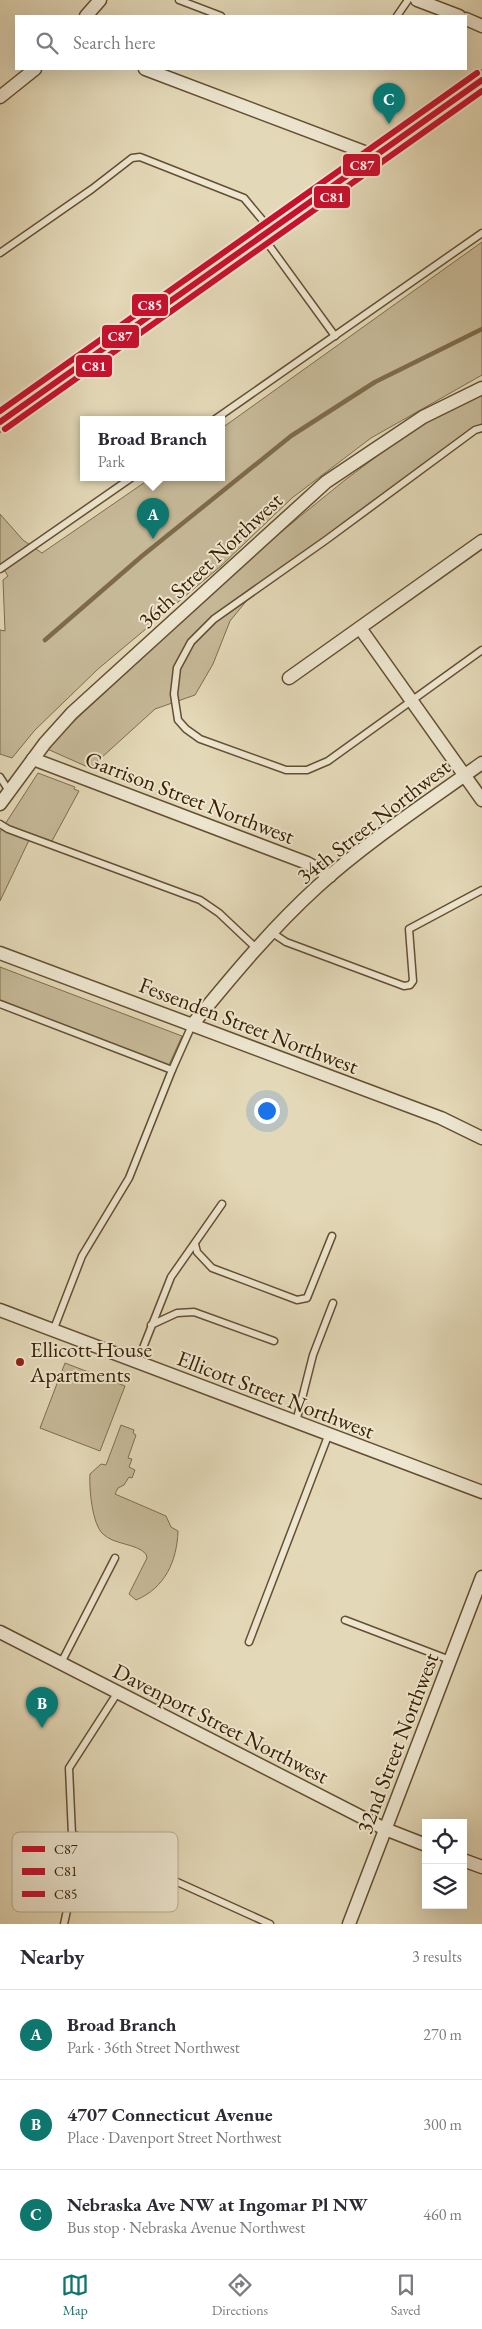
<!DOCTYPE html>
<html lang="en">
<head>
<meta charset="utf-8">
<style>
  body { margin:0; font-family:"EB Garamond",serif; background:#f2f2f3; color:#2b2b33 }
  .controls { position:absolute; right:15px; bottom:15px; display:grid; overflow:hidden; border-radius:0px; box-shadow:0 5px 20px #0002 }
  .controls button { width:45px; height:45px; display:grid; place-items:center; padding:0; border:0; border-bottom:1px solid #e1e1e2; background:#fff; color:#2b2b33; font:25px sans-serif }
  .you { position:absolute; left:266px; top:1110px; width:18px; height:18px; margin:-12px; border:4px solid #fff; border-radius:50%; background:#1a73e8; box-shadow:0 0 0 8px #1a73e833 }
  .badge { display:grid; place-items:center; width:32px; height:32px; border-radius:50%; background:#0f766e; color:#fff; font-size:16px; font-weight:700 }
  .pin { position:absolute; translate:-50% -41px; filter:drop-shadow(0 1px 2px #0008) }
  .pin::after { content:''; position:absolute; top:26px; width:18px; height:15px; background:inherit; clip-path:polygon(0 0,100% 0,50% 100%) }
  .popup { position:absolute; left:80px; top:416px; width:145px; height:65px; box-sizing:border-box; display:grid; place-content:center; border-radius:0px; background:#fff; filter:drop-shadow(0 1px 4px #0005); font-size:16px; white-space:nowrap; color:#7c7c81 }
  .popup b { font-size:19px; color:#2b2b33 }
  .popup::after { content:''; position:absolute; left:50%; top:100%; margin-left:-10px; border:10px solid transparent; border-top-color:#fff }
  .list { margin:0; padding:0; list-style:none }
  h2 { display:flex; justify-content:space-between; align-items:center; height:65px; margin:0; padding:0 20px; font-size:21px }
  h2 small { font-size:16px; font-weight:400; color:#7c7c81 }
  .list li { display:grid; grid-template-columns:32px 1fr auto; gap:15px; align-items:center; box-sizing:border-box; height:90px; padding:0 20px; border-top:1px solid #e1e1e2 }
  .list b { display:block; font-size:19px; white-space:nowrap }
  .list p { margin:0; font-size:16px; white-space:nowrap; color:#7c7c81 }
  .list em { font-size:16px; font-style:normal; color:#7c7c81 }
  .icon { flex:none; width:28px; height:28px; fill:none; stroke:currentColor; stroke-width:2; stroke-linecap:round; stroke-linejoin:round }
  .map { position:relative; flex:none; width:482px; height:1924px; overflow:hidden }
  .search { position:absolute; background:#fff; box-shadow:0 5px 20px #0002; left:15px; right:15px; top:15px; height:55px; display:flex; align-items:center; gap:12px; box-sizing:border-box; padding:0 18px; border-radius:0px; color:#7c7c81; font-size:19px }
  .sheet { height:335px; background:#fff }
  nav { display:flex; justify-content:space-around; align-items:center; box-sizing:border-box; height:70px; border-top:1px solid #e1e1e2; background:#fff; font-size:14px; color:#7c7c81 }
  nav a { display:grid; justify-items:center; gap:2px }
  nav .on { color:#0f766e }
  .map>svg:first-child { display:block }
  .green { fill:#c6b998; stroke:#806d4d }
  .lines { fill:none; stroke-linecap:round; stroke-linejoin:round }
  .stream { stroke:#7e6a49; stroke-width:4.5 }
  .service-casing { stroke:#654f2f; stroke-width:9 }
  .minor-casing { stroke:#654f2f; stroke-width:15 }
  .primary-casing { stroke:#3b2102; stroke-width:21 }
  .service { stroke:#ede6d0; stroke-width:6 }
  .minor { stroke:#ede6d0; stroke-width:12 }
  .primary { stroke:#e3d8b7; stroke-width:19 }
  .bus-1-casing { stroke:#ede6d0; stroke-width:10 }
  .bus-2-casing { stroke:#ede6d0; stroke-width:10 }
  .bus-3-casing { stroke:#ede6d0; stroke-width:10 }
  .bus-1 { stroke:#c8102e; stroke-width:6 }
  .bus-2 { stroke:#c8102e; stroke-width:6 }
  .bus-3 { stroke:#c8102e; stroke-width:6 }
  .poi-dot { fill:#8f2418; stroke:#ede6d0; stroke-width:2 }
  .labels { text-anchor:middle; stroke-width:4; stroke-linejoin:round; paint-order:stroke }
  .street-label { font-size:22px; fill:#3b2102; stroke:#ede6d0 }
  .poi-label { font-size:22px; fill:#3b2102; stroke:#ede6d0; text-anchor:start }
  .key { fill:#ede6d0; stroke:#b8ab92; stroke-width:1 }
  .key-label { font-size:14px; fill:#3b2102 }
  .line-badge { stroke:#ede6d0; stroke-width:2 }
  .badge-label { font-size:14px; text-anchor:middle; font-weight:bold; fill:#fff }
</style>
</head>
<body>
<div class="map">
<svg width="482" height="1924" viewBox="0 0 482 1924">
  <rect width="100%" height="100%" fill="#e3d8b7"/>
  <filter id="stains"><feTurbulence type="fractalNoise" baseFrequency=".004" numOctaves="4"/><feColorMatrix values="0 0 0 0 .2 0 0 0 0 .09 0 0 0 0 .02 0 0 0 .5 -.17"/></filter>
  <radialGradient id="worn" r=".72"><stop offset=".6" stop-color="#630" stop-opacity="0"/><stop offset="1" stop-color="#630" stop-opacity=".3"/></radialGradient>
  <!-- green -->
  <g class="green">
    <path d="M482 242V375L371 438 292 498 221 566 98 669 35 730 12 758 0 754V630L5 631 3 580 8 576 0 564V514L23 540 42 553 151 478H222V428Z"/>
    <path d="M482 394V428L421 465 248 599 230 621 213 664 195 695 155 709 90 768 45 748 265 545 345 480 415 428Z"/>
    <path d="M38 773 75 787 74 789 79 791 52 841 31 836 0 901V832Z"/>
    <path d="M0 967 182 1036 169 1065 0 1001Z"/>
    <path d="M65 1363 125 1386 100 1451 40 1428Z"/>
    <path d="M121 1425 134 1430 133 1433 136 1435 128 1458 132 1459 129 1467 135 1470 132 1478 129 1477 124 1485 118 1488 115 1494 166 1516 171 1527 178 1531C177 1561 165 1588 136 1600L129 1594 147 1558 146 1554C136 1543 114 1545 103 1534 92 1524 89 1488 90 1474L101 1464 106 1465Z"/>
  </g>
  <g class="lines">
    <!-- stream -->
    <path class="stream" d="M45 640 142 556 291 436 375 382 482 329"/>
    <defs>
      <g id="service">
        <path d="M179 0 221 16"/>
        <path d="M397 16 408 0"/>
        <path d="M263 237 335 336"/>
        <path d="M0 253 92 189 132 158 140 157 244 198 269 228"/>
        <path d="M214 420 482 233"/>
        <path d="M482 428 475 430 326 540 214 619 191 642 177 668 174 694 178 720 186 729 200 739 286 770H307L328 761 482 650"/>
        <path d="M0 569 131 478"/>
        <path d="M0 777 9 791"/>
        <path d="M0 824 8 829 200 900 219 913 256 948"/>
        <path d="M271 932 286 942 404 986 410 985 413 981 409 929 482 890"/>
        <path d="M0 1004 172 1070"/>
        <path d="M195 1244 197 1252 212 1268 297 1300 307 1298 332 1236"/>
        <path d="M151 1325 177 1313 194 1312 274 1341"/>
        <path d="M53 1331 82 1256 129 1178 172 1070 192 1025"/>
        <path d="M137 1363 171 1277 222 1204"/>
        <path d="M296 1422 313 1355 333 1303"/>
        <path d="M345 1620 450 1660"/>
        <path d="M249 1642 328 1436"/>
        <path d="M61 1663 115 1558"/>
        <path d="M72 1834 162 1870 175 1881 270 1924"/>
        <path d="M64 1924 74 1879 69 1768 118 1692"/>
      </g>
      <g id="minor">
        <path d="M417 0 459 16"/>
        <path d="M86 16 100 0"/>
        <path d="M466 19 482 26"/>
        <path d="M145 69 375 156"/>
        <path d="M0 97 35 69"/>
        <path d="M360 628 482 800"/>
        <path d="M289 678 482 541"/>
        <path d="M33 759 307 863 330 876"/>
        <path d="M0 804 45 743 72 713 326 482 423 417 482 388"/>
        <path d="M0 953 441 1118 482 1138"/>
        <path d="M192 1025C232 976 271 929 317 887 368 841 426 803 482 763"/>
        <path d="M0 1310 482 1492"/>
        <path d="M0 1632 385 1829 426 1845"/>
        <path d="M463 1860 482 1867"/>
        <path d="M349 1924 482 1577"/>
      </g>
      <path id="primary" d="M0 422 482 80"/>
    </defs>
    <!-- service casing -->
    <use href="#service" class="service-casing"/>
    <!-- minor casing -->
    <use href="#minor" class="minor-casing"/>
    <!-- primary casing -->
    <use href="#primary" class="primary-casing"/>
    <!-- service -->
    <use href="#service" class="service"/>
    <!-- minor -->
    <use href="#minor" class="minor"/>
    <!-- primary -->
    <use href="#primary" class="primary"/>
    <defs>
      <path id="bus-1" d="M0 422 482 80"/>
      <path id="bus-2" d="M5 429 482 91"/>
      <path id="bus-3" d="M0 411 477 73"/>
    </defs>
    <!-- bus-1 casing -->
    <use href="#bus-1" class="bus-1-casing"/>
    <!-- bus-2 casing -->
    <use href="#bus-2" class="bus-2-casing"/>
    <!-- bus-3 casing -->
    <use href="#bus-3" class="bus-3-casing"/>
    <!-- bus-1 -->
    <use href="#bus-1" class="bus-1"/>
    <!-- bus-2 -->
    <use href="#bus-2" class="bus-2"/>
    <!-- bus-3 -->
    <use href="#bus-3" class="bus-3"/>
  </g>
  <!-- markers -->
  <circle class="poi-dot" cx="20" cy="1362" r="5"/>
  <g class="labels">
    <!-- street labels -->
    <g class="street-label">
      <text transform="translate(210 560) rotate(-43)" y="8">36th Street Northwest</text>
      <text transform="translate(190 797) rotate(21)" y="8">Garrison Street Northwest</text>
      <text transform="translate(373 821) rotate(-38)" y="8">34th Street Northwest</text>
      <text transform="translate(249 1025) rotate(21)" y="8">Fessenden Street Northwest</text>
      <text transform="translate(276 1394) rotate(21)" y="8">Ellicott Street Northwest</text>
      <text transform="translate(221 1723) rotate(27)" y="8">Davenport Street Northwest</text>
      <text transform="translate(397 1743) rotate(-69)" y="8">32nd Street Northwest</text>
    </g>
    <!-- poi labels -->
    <g class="poi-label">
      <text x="30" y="1357">Ellicott House<tspan x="30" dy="25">Apartments</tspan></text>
    </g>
  </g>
  <!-- legend -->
  <rect x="12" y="1832" width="166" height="80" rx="8" class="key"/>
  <rect x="22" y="1846" width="23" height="6" fill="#c8102e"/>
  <rect x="22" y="1868" width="23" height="7" fill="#c8102e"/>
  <rect x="22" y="1891" width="23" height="6" fill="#c8102e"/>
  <g class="key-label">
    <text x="54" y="1854">C87</text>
    <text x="54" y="1876">C81</text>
    <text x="54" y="1899">C85</text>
  </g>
  <g class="line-badge">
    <rect x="342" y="153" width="39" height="24" rx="5" fill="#c8102e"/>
    <rect x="313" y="185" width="38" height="24" rx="5" fill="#c8102e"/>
    <rect x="131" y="293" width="38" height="24" rx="5" fill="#c8102e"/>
    <rect x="101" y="324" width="39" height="25" rx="5" fill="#c8102e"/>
    <rect x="75" y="354" width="38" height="24" rx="5" fill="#c8102e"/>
  </g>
  <g class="badge-label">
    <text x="362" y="170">C87</text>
    <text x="332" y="202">C81</text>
    <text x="150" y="310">C85</text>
    <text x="120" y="341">C87</text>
    <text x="94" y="371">C81</text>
  </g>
  <rect width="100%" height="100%" filter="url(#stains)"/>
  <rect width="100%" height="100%" fill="url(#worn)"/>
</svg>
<div class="controls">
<button><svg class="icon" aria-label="locate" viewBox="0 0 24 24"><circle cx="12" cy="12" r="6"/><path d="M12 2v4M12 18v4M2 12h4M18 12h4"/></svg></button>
<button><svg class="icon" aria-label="layers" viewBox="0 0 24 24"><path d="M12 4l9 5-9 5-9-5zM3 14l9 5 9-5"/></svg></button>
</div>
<div class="you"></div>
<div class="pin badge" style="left:153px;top:539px">A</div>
<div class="popup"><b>Broad Branch</b>Park</div>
<div class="pin badge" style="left:42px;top:1728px">B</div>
<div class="pin badge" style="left:389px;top:124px">C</div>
<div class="search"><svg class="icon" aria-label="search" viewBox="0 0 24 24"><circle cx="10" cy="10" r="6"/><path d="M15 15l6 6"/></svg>Search here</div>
</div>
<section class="sheet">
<h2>Nearby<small>3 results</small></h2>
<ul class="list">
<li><span class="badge">A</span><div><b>Broad Branch</b><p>Park · 36th Street Northwest</p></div><em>270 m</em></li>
<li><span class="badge">B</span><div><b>4707 Connecticut Avenue</b><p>Place · Davenport Street Northwest</p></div><em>300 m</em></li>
<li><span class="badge">C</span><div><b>Nebraska Ave NW at Ingomar Pl NW</b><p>Bus stop · Nebraska Avenue Northwest</p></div><em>460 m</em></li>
</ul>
</section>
<nav>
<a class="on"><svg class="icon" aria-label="map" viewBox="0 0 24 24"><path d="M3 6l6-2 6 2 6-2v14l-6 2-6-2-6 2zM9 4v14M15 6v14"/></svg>Map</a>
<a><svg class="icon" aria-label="directions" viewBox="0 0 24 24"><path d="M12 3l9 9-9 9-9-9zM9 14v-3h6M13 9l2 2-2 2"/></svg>Directions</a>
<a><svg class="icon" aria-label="saved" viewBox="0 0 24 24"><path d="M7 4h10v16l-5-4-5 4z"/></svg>Saved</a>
</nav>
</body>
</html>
